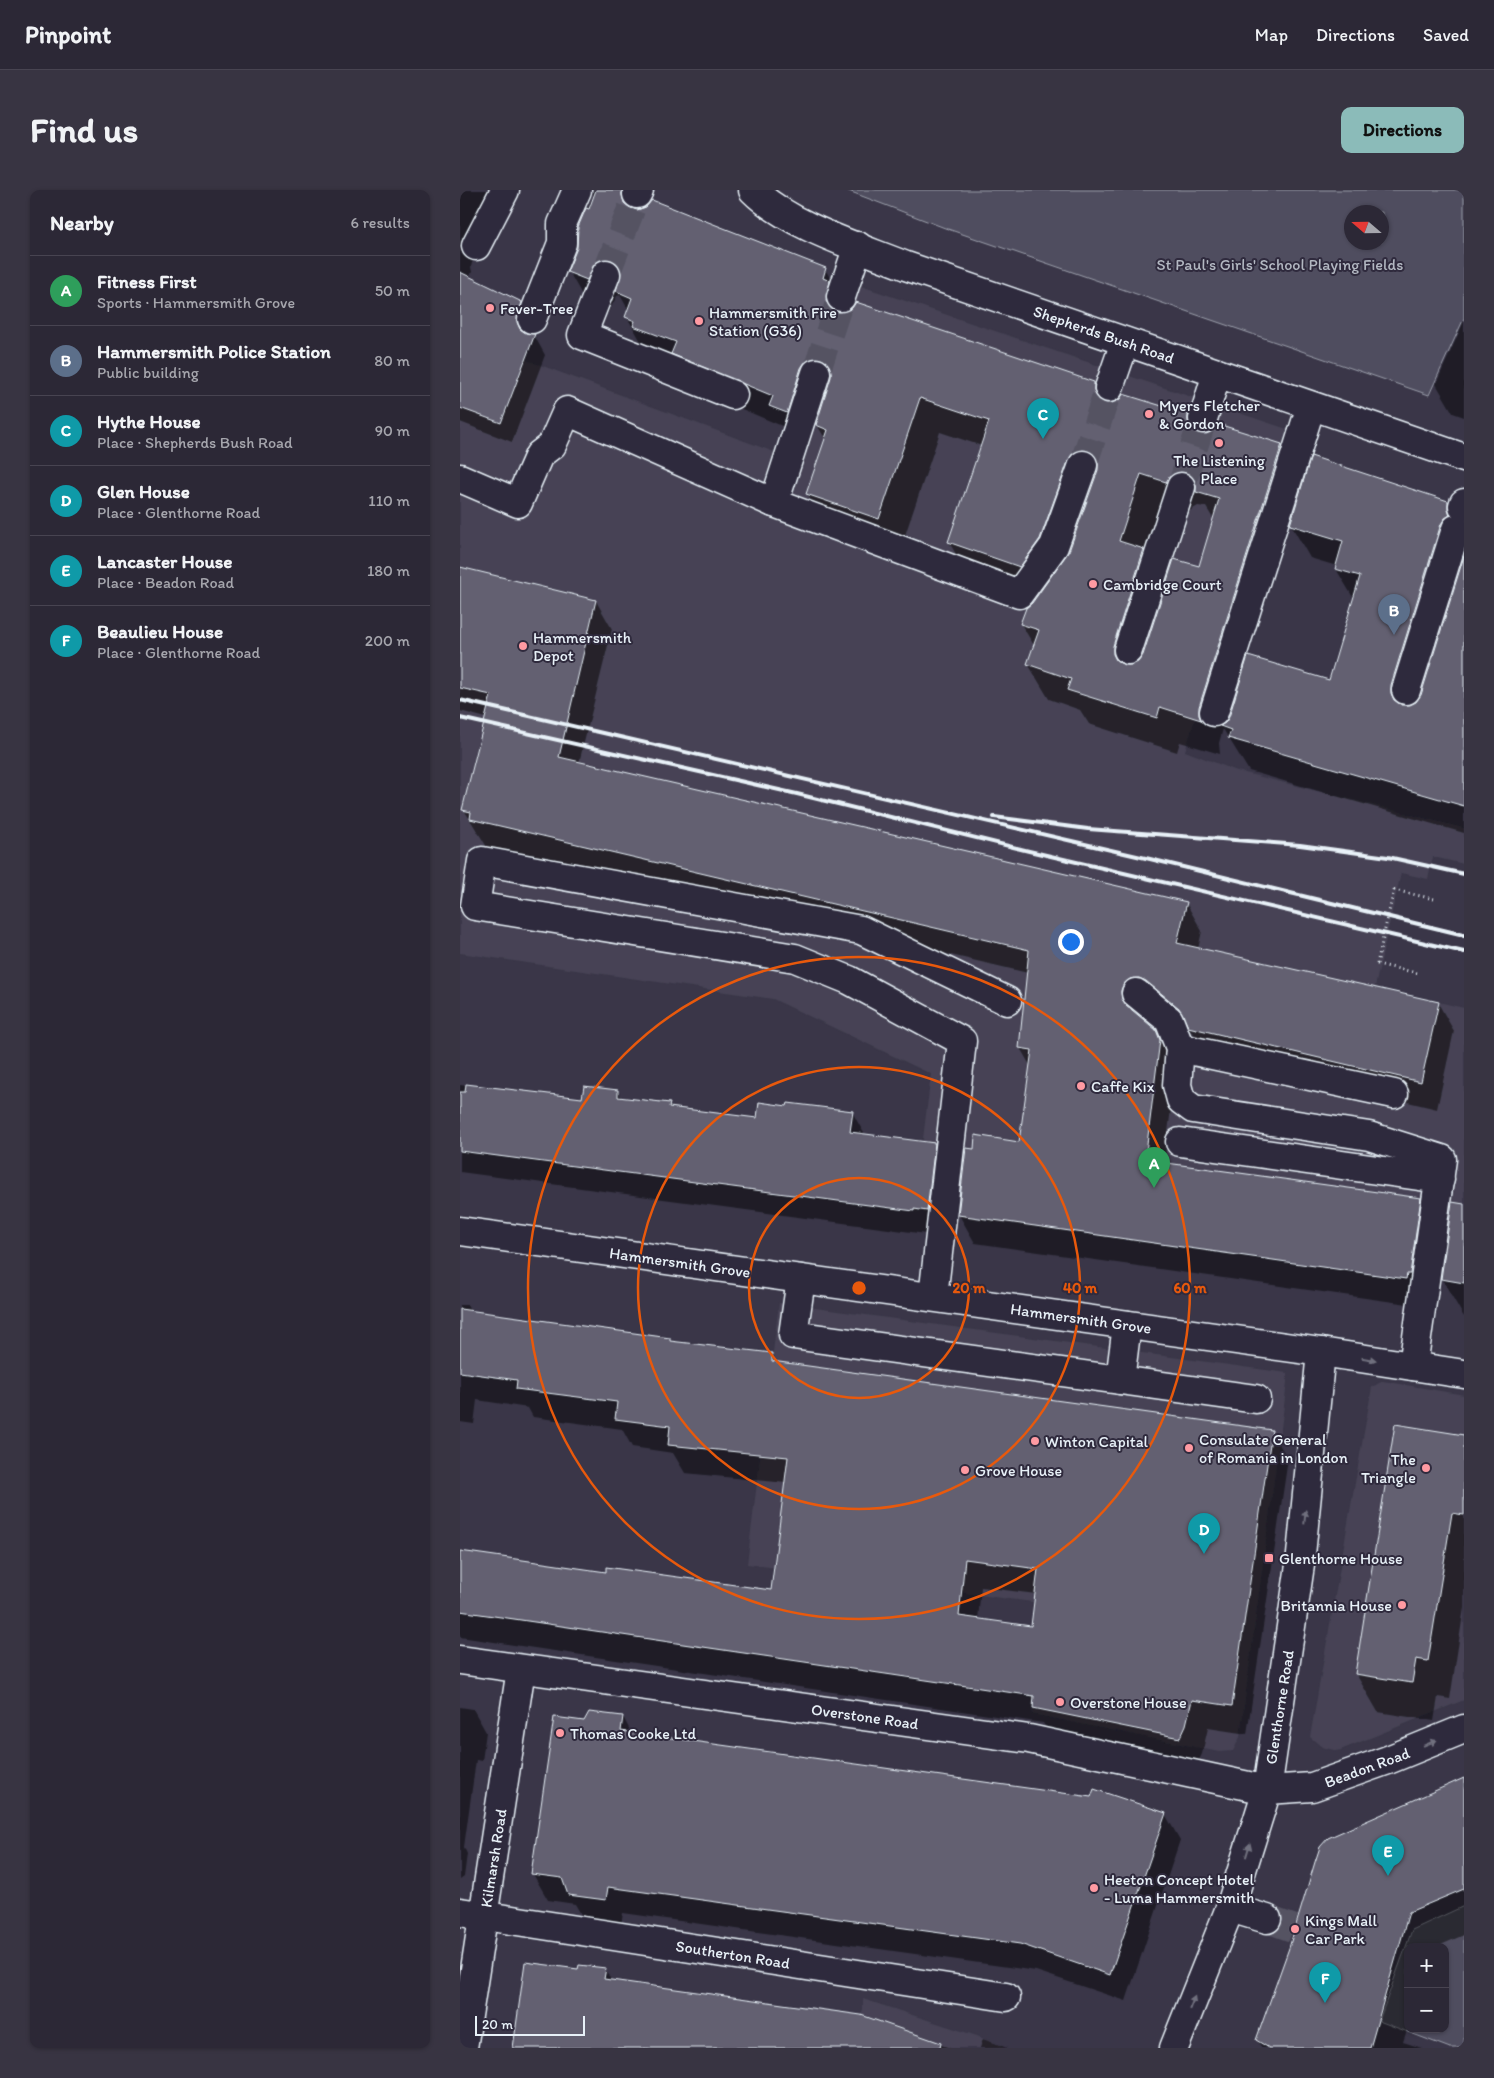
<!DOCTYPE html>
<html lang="en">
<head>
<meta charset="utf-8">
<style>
  body { margin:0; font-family:Itim,sans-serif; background:#383442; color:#f1f3f6 }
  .controls { position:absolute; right:15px; bottom:15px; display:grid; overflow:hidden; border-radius:10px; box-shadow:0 1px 4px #0004 }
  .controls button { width:45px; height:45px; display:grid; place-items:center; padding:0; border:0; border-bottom:1px solid #484451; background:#2c2836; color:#f1f3f6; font:25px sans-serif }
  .compass { position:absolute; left:884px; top:15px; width:45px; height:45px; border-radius:50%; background:#2c2836; box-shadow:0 1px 4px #0004; rotate:290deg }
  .scale { position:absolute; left:15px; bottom:12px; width:110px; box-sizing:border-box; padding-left:5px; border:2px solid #e8f1f8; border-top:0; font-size:14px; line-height:18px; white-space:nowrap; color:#e8f1f8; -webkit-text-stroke:4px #2f2a3d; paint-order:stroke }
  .you { position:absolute; left:610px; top:751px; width:18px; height:18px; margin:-12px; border:4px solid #fff; border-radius:50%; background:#1a73e8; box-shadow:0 0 0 8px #1a73e833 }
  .badge { display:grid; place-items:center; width:32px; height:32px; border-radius:50%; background:#8bbbb9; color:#fff; font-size:16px; font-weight:700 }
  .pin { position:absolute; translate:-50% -41px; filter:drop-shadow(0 1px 2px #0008) }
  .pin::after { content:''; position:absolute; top:26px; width:18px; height:15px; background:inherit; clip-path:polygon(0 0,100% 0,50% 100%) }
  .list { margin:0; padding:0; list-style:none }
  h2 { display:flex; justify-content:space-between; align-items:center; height:65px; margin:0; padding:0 20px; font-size:21px }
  h2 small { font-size:16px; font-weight:400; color:#a6a6ad }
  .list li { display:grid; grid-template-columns:32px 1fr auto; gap:15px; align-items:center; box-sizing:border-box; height:70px; padding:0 20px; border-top:1px solid #484451 }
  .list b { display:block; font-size:19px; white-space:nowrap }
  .list p { margin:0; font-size:16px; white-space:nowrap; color:#a6a6ad }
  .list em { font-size:16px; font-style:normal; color:#a6a6ad }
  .map { position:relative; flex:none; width:1004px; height:1858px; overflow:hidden; border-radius:10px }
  header { display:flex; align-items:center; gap:30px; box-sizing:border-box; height:70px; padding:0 25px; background:#2c2836; border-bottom:1px solid #484451 }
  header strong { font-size:24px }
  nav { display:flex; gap:28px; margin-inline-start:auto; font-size:18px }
  .intro { display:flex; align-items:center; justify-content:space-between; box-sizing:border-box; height:120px; padding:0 30px }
  h1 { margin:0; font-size:35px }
  .button { padding:12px 22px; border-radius:10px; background:#8bbbb9; color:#111; font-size:18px; font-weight:700 }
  main { display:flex; gap:30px; padding:0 30px }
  aside { flex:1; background:#2c2836; border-radius:10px; box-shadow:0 1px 4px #0004 }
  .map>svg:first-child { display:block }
  .built { fill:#464354 }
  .green { fill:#504e5f; stroke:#9ca0ac; fill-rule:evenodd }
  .shadow { fill:#0007; fill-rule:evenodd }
  .building { fill:#636171; stroke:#e8f1f8; fill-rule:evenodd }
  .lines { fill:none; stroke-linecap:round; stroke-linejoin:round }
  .minor-tunnel { stroke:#545262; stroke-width:28; stroke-dasharray:28 14; stroke-linecap:butt }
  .minor-casing { stroke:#e8f1f8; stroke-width:31 }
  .major-casing { stroke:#e8f1f8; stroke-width:31 }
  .path { stroke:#e8f1f8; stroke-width:3; stroke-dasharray:1 4; stroke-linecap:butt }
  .minor { stroke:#2f2a3d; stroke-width:28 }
  .major { stroke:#2f2a3d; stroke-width:28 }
  .rail { stroke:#e8f1f8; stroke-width:4 }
  .path-bridge { stroke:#e8f1f8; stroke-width:3; stroke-dasharray:1 4; stroke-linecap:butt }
  .oneway { fill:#70707e }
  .ring { fill:none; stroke:#e8590c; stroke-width:2.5 }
  .poi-dot { fill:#ff9aa2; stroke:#2f2a3d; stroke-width:2 }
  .labels { text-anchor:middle; stroke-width:4; stroke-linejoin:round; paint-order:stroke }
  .park-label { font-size:16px; fill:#b3b8c2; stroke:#2f2a3d }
  .poi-label { font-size:16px; fill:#e8f1f8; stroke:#2f2a3d; text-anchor:start }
  .street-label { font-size:16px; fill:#e8f1f8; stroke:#2f2a3d }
  .centre { fill:#e8590c; stroke:#2f2a3d; stroke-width:2.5 }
  .ring-label { font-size:15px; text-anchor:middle; font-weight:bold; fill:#e8590c; stroke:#2f2a3d; stroke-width:4; stroke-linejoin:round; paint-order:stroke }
</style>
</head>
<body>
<header>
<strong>Pinpoint</strong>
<nav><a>Map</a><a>Directions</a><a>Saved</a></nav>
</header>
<div class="intro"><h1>Find us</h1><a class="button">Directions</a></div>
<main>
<aside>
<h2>Nearby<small>6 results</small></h2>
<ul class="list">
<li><span class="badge" style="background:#2e9e5b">A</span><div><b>Fitness First</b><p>Sports · Hammersmith Grove</p></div><em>50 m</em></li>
<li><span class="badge" style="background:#5c6f8a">B</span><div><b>Hammersmith Police Station</b><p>Public building</p></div><em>80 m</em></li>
<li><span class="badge" style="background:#0f9aa8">C</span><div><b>Hythe House</b><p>Place · Shepherds Bush Road</p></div><em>90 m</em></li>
<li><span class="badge" style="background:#0f9aa8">D</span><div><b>Glen House</b><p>Place · Glenthorne Road</p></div><em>110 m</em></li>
<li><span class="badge" style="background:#0f9aa8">E</span><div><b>Lancaster House</b><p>Place · Beadon Road</p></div><em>180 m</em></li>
<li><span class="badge" style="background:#0f9aa8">F</span><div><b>Beaulieu House</b><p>Place · Glenthorne Road</p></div><em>200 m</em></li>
</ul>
</aside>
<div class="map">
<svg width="1004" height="1858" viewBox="0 0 1004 1858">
  <rect width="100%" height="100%" fill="#3a3648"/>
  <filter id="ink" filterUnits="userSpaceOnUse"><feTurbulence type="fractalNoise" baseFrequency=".02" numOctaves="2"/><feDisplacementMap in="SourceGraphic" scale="10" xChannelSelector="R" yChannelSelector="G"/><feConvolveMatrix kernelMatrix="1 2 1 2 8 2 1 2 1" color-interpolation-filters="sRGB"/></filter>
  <g filter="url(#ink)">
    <!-- built -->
    <g class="built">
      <path d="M377 88 827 239 725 561 777 581 1004 638V674L973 667 968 689 941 683 915 797 1004 818V1046L954 1041 946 1089 454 1021 471 884 313 809 0 763V498L109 523 136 410 0 377V145L317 263Z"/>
      <path d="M319 1113 827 1183V1193L780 1547 773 1561 759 1562 572 1524 587 1414 287 1374Z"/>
      <path d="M923 1191 1004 1205V1510L878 1561 862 1557 850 1547 912 1197Z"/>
      <path d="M403 1809 517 1846 545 1858H389L403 1820Z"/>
    </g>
    <!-- green -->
    <g class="green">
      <path d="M386 0H1004V128L969 205 485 38ZM892 22H922V52H892Z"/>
      <path d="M1004 1716V1858H990L919 1831 952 1740ZM948 1757H985V1839H948Z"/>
    </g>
    <!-- shadow -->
    <g class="shadow">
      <path d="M0 0H53L13 69 11 77 12 82 9 88 61 113 72 133 69 145H74L85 165 52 252 0 232Z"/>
      <path d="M133 0 159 8 162 1 173 20 365 79 385 114 384 118 387 122 634 193 645 214 727 225 739 245 821 255 842 290 764 535 870 491 894 409 876 379 877 376 850 368 831 335 987 312 1004 341V361L1000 368 954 514 962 505 1004 370V643L789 581 763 539 759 553 760 564 720 552 717 562 629 534 620 520 589 509 568 474 575 457 561 434 576 410 509 387 489 352 522 256 480 242 439 363 368 339 347 304 366 250 357 235 365 207 361 214 346 258 331 251 322 236 233 198 187 162 167 127 169 121 160 105 157 106 147 124 129 117 109 82 118 59 119 38 133 7ZM150 67 138 72V70ZM738 316 746 317 754 330 739 378 679 472 704 395 686 364 700 318 726 327 731 320ZM558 371 578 406 576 408 555 372Z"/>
      <path d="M1004 131V227L993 223 976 194Z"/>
      <path d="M0 378 136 411 152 439 119 573 726 713 742 741 738 759 978 813 994 841 977 919 746 864 734 844 703 819 679 821 678 825 695 840 716 879 704 974 960 1009 976 1037 962 1116 515 1053 499 1025 507 959 515 960 560 953 571 877 560 858 568 783 27 657 4 620 26 528 0 521Z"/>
      <path d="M0 895 123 910 158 901 162 909 209 914 212 918 298 929 392 922 405 945 474 954 487 978 466 1044 0 982Z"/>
      <path d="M1004 1015V1127L982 1089Z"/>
      <path d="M0 1115H7L10 1121 209 1149 211 1152 312 1164 316 1173 811 1241 828 1269 787 1544 748 1538 742 1564 736 1576 591 1546 583 1533 0 1447V1362L147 1383 312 1401 326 1293 225 1283 213 1263 172 1257 162 1239 73 1227 68 1218 17 1210 14 1234 0 1232ZM521 1397 576 1404 572 1437 518 1430Z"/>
      <path d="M1004 1246V1418L990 1509 978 1507 974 1531 918 1522 896 1484Z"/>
      <path d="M0 1517 13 1519 26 1542 22 1571 16 1570 4 1657 7 1664 4 1687 0 1690Z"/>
      <path d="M163 1527 172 1544 705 1624 720 1650 666 1811 576 1781 163 1723 161 1736 125 1731 115 1714 88 1710 73 1684 124 1533Z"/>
      <path d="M1004 1590V1745L976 1757H948V1837L943 1852 962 1858H802L797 1850Z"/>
      <path d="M145 1779 152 1792 400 1827 490 1858H54L119 1780Z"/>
      <path d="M523 1849 547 1858H520Z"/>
    </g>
    <!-- building -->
    <g class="building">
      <path d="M136 0H162V5L164 13 170 18 177 20 186 17 192 10 366 78 363 88 370 91 366 111 370 118 376 122H385L392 118 396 112 634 192V200L637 208 644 213H652L660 209 663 204 728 224V233L732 240 738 244H747L754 240 758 234 822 254 739 517V525L741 530 700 517 697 528 607 500 611 489 567 474 579 440 560 434 566 418 572 413 609 361 638 280V272L635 265 628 260H620L613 263 609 269 580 349 560 377 488 352 529 231 460 208 419 329 346 304 368 240 356 235 371 187V179L368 173 360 168H352L345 172 341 178 327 223 309 216 313 206 211 164 216 152 173 136 175 131 165 127 172 108 156 101 161 82 158 74 151 69H144L137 72 127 90 107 82 117 58 118 37 126 18 129 19ZM717 282H725L732 286 736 293V302L759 309 739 376 714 369 683 465 678 472 672 475H664L656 470 653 464V456L684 359 659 351 681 284 706 292 710 286Z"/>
      <path d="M0 82 62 112 57 132 60 139 66 143 75 144 41 233 0 218Z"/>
      <path d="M851 266 988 311V319L990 325 985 328 981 334 931 495V503L934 510 942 515H950L956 512 961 505 1004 366V616L768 548 771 540 760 536 765 533 769 527 788 466 869 490 900 386 875 379 883 351 830 335Z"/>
      <path d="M0 377 136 410 99 567 727 712 717 753 979 812 961 892 728 837 719 818 686 791 679 788 670 789 664 794 661 801 662 809 666 815 696 840 700 850 685 970 961 1008 950 1084H947L946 1089 498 1025 506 958 514 959 515 945 559 952 572 860 559 858 569 760 10 629 11 622 2 620 31 505 0 498Z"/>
      <path d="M6 894 122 908 124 896 158 900V907L210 913 209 917 297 928 299 912 327 916 328 913 393 921 390 942 475 953 467 1021 454 1019V1021L0 961V902H5Z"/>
      <path d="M992 1012 1004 1014V1093L981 1089Z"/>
      <path d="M0 1119 210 1148V1151L312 1163V1171L812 1240 772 1516 732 1510 726 1535 720 1548 573 1518 574 1506 0 1421V1361L146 1382V1377L311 1400 328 1267 208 1255 210 1236 155 1229 157 1212 56 1199 57 1190 0 1182ZM505 1369 578 1379 571 1436 499 1426Z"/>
      <path d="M935 1234 1004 1245V1325L992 1323 968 1471 956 1469 952 1493 895 1484Z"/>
      <path d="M129 1522 163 1526 161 1541 631 1607 634 1599 706 1623 650 1785 560 1754 148 1697 146 1710 108 1705 102 1688 71 1684 94 1527 124 1531Z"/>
      <path d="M1004 1588V1699L949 1722 910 1858H809L796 1850 829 1758 855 1672 860 1657 868 1648Z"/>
      <path d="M65 1772 118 1779 119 1775 146 1778 144 1789 401 1825 481 1853 480 1858H53Z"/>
    </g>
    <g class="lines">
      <!-- minor-tunnel -->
      <g class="minor-tunnel">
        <path d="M146 84 177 4"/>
        <path d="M356 183 381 107"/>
        <path d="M623 275 649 198"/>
        <path d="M721 297 743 229"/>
        <path d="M807 1729 835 1739"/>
      </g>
      <defs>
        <g id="minor">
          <path d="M177 4 179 0"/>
          <path d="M16 56 45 0"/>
          <path d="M146 84 122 145 273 205"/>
          <path d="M381 107 398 56"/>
          <path d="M72 129 102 53V34L117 0"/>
          <path d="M649 198 665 152"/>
          <path d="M743 229 757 183"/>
          <path d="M0 288 58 313 79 265 92 255 107 221 314 313 559 404 594 356 623 275"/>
          <path d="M314 313 356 183"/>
          <path d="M1003 316 1004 313"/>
          <path d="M668 460 721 297"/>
          <path d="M946 500 996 339"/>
          <path d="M754 522 851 216"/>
          <path d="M676 803 709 830 720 858 717 895 721 910 733 919 909 946 982 969 953 1176"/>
          <path d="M720 858 934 904"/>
          <path d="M720 952 980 989"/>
          <path d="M0 1041 861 1162 1004 1184"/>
          <path d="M341 1089 333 1145 660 1190 667 1135"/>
          <path d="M473 1107 502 851 389 790 335 768 15 716 22 671 401 740 547 811"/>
          <path d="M660 1190 796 1209"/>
          <path d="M0 1470 569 1549 807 1600 840 1375 861 1162"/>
          <path d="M770 1718 807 1729"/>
          <path d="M0 1722 546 1807"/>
          <path d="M3 1858 61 1479"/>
        </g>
        <g id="major">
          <path d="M293 0C329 36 399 57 446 76L1004 268"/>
          <path d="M714 1858 770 1718 807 1600 852 1597 928 1570 1004 1539"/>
        </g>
      </defs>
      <!-- minor casing -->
      <use href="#minor" class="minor-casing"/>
      <!-- major casing -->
      <use href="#major" class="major-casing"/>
      <!-- path -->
      <g class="path">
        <path d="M934 700 974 709"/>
        <path d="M917 774 957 783"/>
      </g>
      <!-- minor -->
      <use href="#minor" class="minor"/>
      <!-- major -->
      <use href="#major" class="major"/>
      <!-- rail -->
      <g class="rail">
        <path d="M0 510 690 669 1004 745"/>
        <path d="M0 528 337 604 569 661 1004 762"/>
        <path d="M534 627 628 639 840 655 928 667 1004 684"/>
      </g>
      <!-- path-bridge -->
      <path class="path-bridge" d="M917 774 934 700"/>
    </g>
    <!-- one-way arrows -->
    <defs><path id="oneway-solid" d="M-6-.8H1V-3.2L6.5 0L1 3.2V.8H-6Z" transform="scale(1.25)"/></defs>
    <g class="oneway">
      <use href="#oneway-solid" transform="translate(909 1169) rotate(9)"/>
      <use href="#oneway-solid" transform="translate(845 1327) rotate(-84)"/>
      <use href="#oneway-solid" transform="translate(970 1553) rotate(-22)"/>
      <use href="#oneway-solid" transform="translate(788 1660) rotate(-73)"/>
      <use href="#oneway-solid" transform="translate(732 1813) rotate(-68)"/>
    </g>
  </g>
  <!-- distance rings -->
  <g class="ring">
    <circle cx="399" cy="1098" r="110"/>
    <circle cx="399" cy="1098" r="221"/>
    <circle cx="399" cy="1098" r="331"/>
  </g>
  <!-- markers -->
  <g class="poi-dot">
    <circle cx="30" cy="118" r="5"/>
    <circle cx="239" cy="131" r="5"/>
    <circle cx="689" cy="224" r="5"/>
    <circle cx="759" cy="253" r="5"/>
    <circle cx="633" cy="394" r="5"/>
    <circle cx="63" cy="456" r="5"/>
    <circle cx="621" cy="896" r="5"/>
    <circle cx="575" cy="1251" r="5"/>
    <circle cx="729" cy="1258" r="5"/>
    <circle cx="966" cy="1278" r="5"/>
    <circle cx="505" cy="1280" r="5"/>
    <rect x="804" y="1363" width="10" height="10" rx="2.5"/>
    <circle cx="942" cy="1415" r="5"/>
    <circle cx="600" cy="1512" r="5"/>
    <circle cx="100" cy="1543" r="5"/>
    <circle cx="634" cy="1698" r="5"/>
    <circle cx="835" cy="1739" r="5"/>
  </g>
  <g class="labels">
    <!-- park labels -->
    <g class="park-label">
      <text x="820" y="80">St Paul's Girls' School Playing Fields</text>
    </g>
    <!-- poi labels -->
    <g class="poi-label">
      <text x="40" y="124">Fever-Tree</text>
      <text x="249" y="128">Hammersmith Fire<tspan x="249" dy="18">Station (G36)</tspan></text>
      <text x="699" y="221">Myers Fletcher<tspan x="699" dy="18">&amp; Gordon</tspan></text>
      <text x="759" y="276" text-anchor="middle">The Listening<tspan x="759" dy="18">Place</tspan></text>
      <text x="643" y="400">Cambridge Court</text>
      <text x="73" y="453">Hammersmith<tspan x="73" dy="18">Depot</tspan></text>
      <text x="631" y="902">Caffe Kix</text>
      <text x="739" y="1255">Consulate General<tspan x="739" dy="18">of Romania in London</tspan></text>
      <text x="585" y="1257">Winton Capital</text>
      <text x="956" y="1275" text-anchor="end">The<tspan x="956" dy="18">Triangle</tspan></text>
      <text x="515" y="1286">Grove House</text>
      <text x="819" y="1374">Glenthorne House</text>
      <text x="932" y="1421" text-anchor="end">Britannia House</text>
      <text x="610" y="1518">Overstone House</text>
      <text x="110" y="1549">Thomas Cooke Ltd</text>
      <text x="644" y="1695">Heeton Concept Hotel<tspan x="644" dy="18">- Luma Hammersmith</tspan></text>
      <text x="845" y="1736">Kings Mall<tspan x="845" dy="18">Car Park</tspan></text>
    </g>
    <!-- street labels -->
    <g class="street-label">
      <text transform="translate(644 144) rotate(19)" y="6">Shepherds Bush Road</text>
      <text transform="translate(220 1072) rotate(8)" y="6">Hammersmith Grove</text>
      <text transform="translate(621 1128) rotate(8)" y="6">Hammersmith Grove</text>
      <text transform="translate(819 1517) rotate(-81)" y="6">Glenthorne Road</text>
      <text transform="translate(405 1526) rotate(8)" y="6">Overstone Road</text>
      <text transform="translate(907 1577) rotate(-20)" y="6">Beadon Road</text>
      <text transform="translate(33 1668) rotate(-81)" y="6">Kilmarsh Road</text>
      <text transform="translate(273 1764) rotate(9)" y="6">Southerton Road</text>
    </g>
  </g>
  <circle cx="399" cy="1098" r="8" class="centre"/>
  <g class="ring-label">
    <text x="509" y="1103">20 m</text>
    <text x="620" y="1103">40 m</text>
    <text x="730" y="1103">60 m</text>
  </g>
</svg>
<div class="controls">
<button>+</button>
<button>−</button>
</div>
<svg class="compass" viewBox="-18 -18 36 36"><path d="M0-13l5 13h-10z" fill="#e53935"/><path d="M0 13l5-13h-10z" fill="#a6a6ad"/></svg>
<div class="scale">20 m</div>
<div class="you"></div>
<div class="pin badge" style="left:694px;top:998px;background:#2e9e5b">A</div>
<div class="pin badge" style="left:934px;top:445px;background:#5c6f8a">B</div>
<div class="pin badge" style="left:583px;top:249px;background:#0f9aa8">C</div>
<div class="pin badge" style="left:744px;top:1364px;background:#0f9aa8">D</div>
<div class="pin badge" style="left:928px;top:1686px;background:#0f9aa8">E</div>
<div class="pin badge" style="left:865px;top:1813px;background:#0f9aa8">F</div>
</div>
</main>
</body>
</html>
